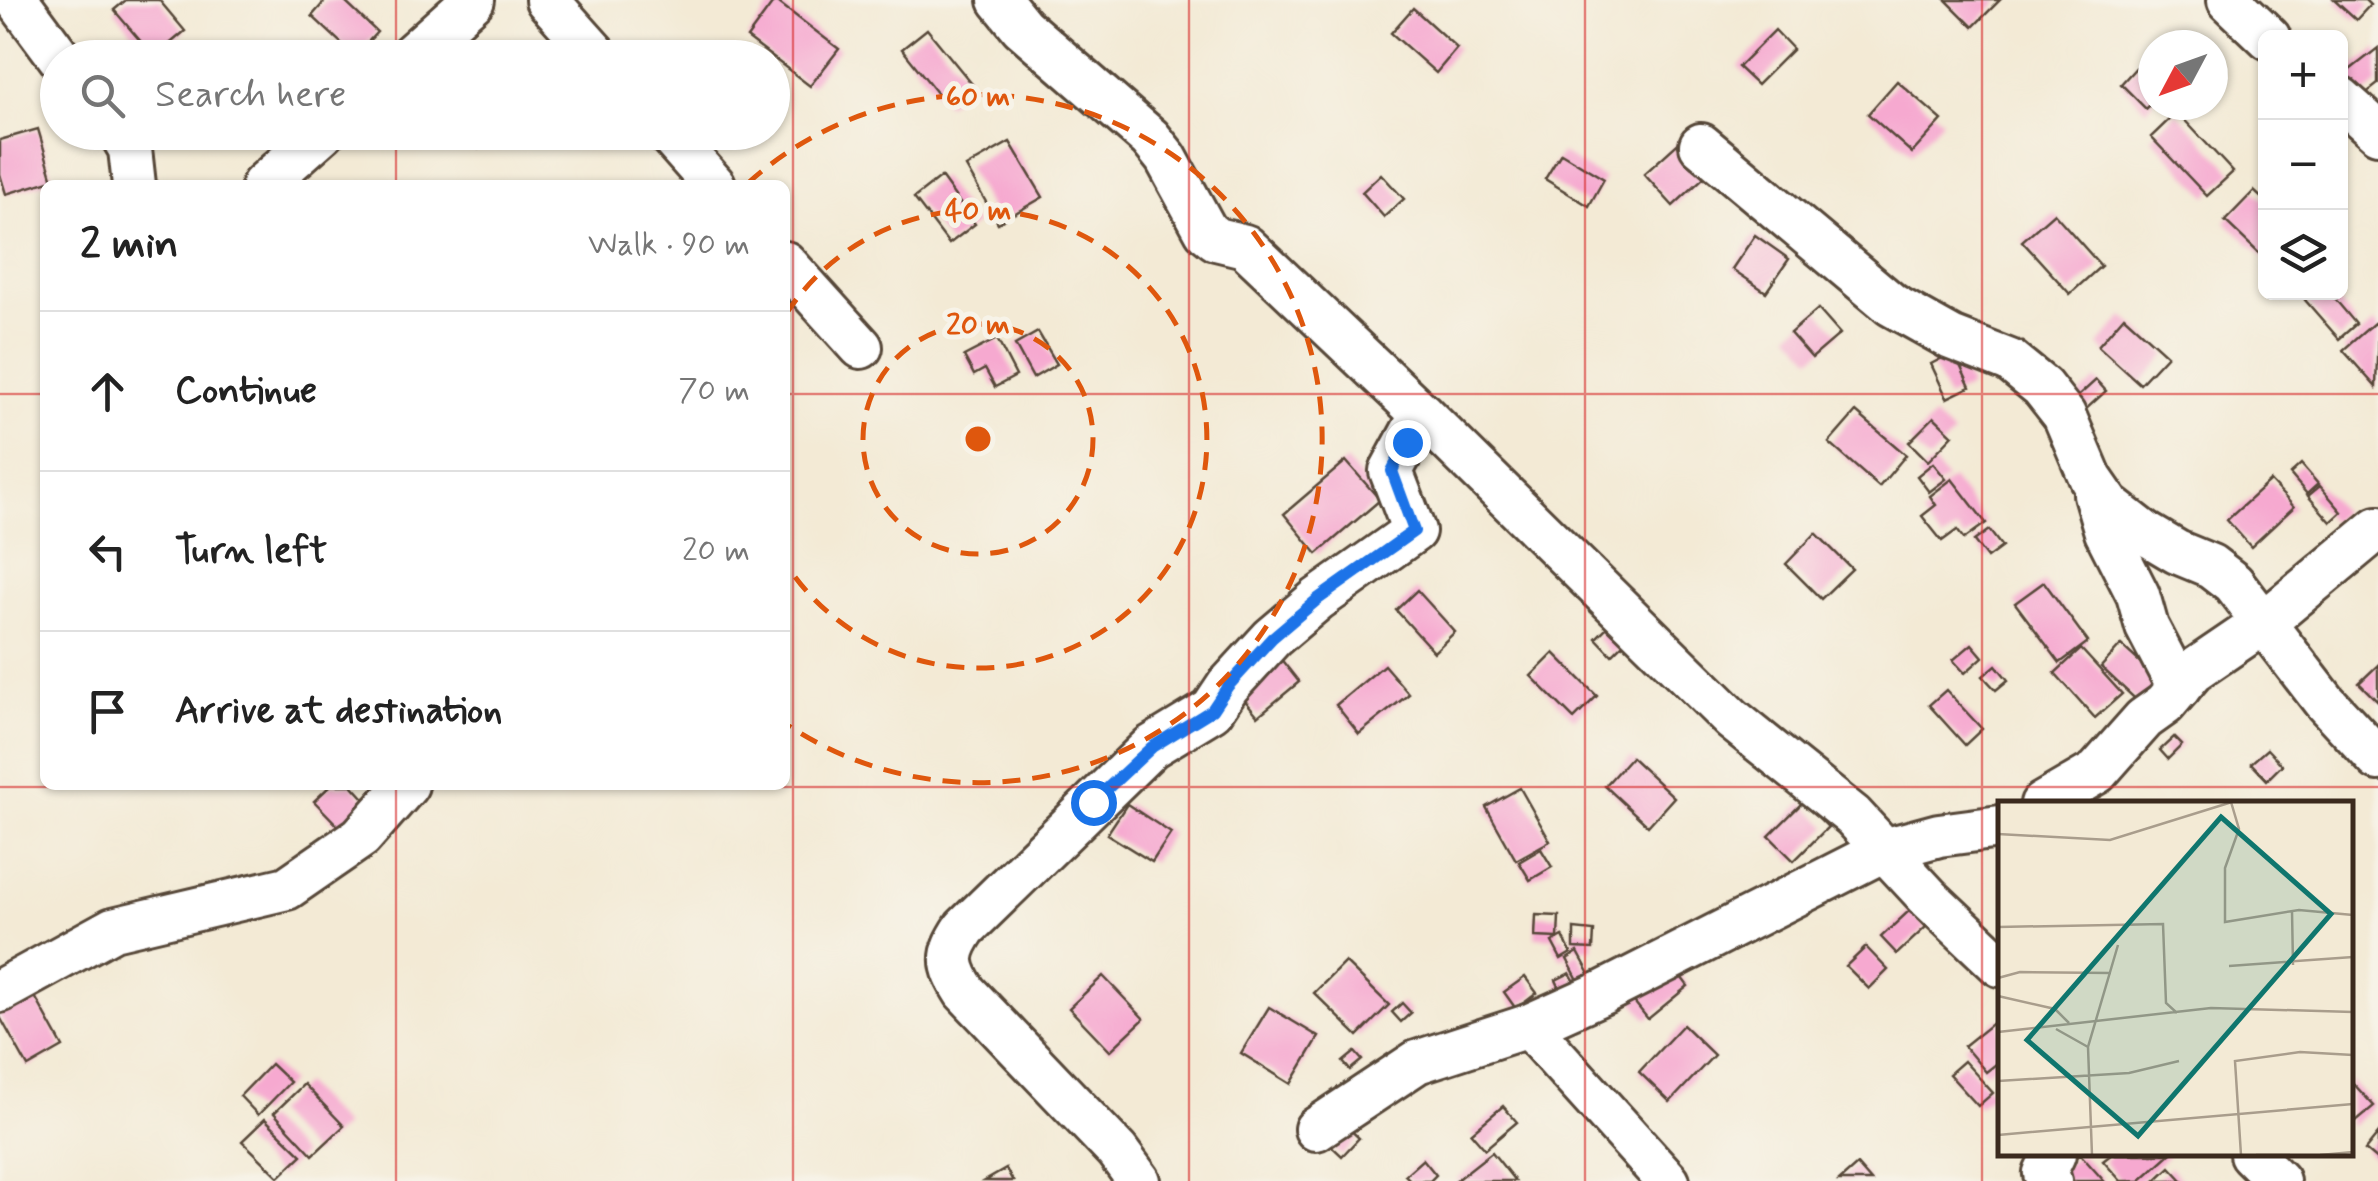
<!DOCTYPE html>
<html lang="en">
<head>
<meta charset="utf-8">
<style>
  body { margin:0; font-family:Mynerve,sans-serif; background:#f2f2f2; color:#222 }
  .controls { position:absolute; right:30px; top:30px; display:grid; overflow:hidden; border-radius:15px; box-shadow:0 2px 8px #0004 }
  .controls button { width:90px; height:90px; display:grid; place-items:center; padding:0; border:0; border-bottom:2px solid #e0e0e0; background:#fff; color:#222; font:50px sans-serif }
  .compass { position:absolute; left:2138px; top:30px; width:90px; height:90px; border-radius:50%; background:#fff; box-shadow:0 2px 8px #0004; rotate:229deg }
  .stop { position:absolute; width:30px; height:30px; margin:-22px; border:8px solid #1a73e8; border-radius:50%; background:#fff }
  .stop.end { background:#1a73e8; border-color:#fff; box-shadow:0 2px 10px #0008 }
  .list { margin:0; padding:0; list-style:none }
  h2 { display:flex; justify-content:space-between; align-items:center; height:130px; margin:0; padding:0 40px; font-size:42px }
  h2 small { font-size:32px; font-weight:400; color:#767676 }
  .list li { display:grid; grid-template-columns:65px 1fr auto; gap:30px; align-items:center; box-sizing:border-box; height:160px; padding:0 40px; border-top:2px solid #e0e0e0 }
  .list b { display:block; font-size:38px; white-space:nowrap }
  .list em { font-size:32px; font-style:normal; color:#767676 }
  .icon { flex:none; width:55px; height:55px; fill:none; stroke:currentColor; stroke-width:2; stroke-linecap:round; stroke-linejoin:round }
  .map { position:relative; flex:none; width:2378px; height:1181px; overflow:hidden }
  .search { position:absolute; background:#fff; box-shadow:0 2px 8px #0004; left:40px; top:40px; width:750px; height:110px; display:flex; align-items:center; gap:25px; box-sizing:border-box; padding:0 35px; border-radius:55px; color:#767676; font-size:38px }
  .panel { position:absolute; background:#fff; box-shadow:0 2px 8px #0004; left:40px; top:180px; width:750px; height:610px; border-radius:15px }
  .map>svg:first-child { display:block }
  .building { fill:#f6a9d0 }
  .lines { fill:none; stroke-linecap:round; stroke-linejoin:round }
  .minor-casing { stroke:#574739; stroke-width:48 }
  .minor { stroke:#fff; stroke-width:42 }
  .route { stroke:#1a73e8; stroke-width:12 }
  .grid { fill:none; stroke:#d62828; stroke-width:2.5; stroke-opacity:0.55 }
  .ring { fill:none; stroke:#df570d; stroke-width:5; stroke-dasharray:18 12 }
  .inset-road { fill:none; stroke:#a99d8c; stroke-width:2.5 }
  .view { fill:#0f766e; fill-opacity:0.15; stroke:#0f766e; stroke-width:5 }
  .inset-edge { fill:none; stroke:#3b2a1e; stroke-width:5 }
  .centre { fill:#df570d; stroke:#f7f3e8; stroke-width:5 }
  .ring-label { font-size:30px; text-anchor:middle; font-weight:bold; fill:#df570d; stroke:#f7f3e8; stroke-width:10; stroke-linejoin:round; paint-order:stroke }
</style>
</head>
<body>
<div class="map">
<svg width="2378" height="1181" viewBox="0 0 2378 1181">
  <rect width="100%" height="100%" fill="#f7f3e8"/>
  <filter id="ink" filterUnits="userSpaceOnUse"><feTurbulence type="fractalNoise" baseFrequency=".01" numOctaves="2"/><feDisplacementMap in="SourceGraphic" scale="20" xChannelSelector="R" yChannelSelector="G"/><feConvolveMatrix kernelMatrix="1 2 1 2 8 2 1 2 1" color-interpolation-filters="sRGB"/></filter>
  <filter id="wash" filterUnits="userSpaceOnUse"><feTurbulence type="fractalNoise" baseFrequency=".0048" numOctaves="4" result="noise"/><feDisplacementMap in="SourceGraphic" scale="40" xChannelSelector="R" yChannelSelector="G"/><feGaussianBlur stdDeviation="2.25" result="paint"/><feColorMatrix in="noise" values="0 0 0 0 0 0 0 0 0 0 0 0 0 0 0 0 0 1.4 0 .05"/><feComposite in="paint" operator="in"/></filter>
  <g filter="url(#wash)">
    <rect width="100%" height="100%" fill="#f3ead5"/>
    <g id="blocks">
      <!-- building -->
      <g class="building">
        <path d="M126 0H159L185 31 154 57 114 10Z"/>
        <path d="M326 0H343L377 32 355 56 312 16Z"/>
        <path d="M775 0 839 49 810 86 747 38Z"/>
        <path d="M1946 0H2000L1973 27Z"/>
        <path d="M2334 0H2365L2370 5 2356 20Z"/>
        <path d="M1413 8 1457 48 1436 73 1391 33Z"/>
        <path d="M927 29 972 84 946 104 902 49Z"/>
        <path d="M1775 30 1793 49 1757 85 1738 67Z"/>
        <path d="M2378 48V84L2360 98 2342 76Z"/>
        <path d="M2153 49V102L2146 109 2121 84Z"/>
        <path d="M1897 81 1942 120 1912 153 1868 114Z"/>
        <path d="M2177 112 2233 172 2207 196 2151 137Z"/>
        <path d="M38 129 53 180 6 194 0 174V140Z"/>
        <path d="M464 132H495L479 148Z"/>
        <path d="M1685 137 1714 168 1673 206 1644 174Z"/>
        <path d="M1010 142 1043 197 998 223 966 167Z"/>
        <path d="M1561 153 1604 179 1589 206 1545 179Z"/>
        <path d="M1381 174 1404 199 1384 217 1362 192Z"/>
        <path d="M941 177 975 224 949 244 914 198Z"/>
        <path d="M2254 191 2266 202V260L2225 221Z"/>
        <path d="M2054 213 2101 266 2070 294 2022 241Z"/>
        <path d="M1755 235 1789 259 1766 292 1732 269Z"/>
        <path d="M2312 292H2329L2356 324 2339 339 2305 300Z"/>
        <path d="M1818 309 1840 334 1812 358 1790 333Z"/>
        <path d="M2124 316 2167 355 2140 384 2098 346Z"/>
        <path d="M2374 323 2378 327 2376 387 2343 350Z"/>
        <path d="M1038 332 1057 364 1033 378 1015 345Z"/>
        <path d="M997 339 1016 376 995 387 985 369 974 375 964 356Z"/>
        <path d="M1954 352 1970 387 1947 398 1931 364Z"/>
        <path d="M2096 380 2106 391 2084 411 2074 400Z"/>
        <path d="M1856 412 1906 455 1879 487 1829 443Z"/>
        <path d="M1934 417 1953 435 1928 461 1909 442Z"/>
        <path d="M1346 461 1380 500 1317 554 1284 514Z"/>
        <path d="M1933 463 1946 479 1929 492 1917 476Z"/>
        <path d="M2301 464 2318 484 2307 494 2290 474Z"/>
        <path d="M1952 479 1986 523 1964 539 1957 530 1942 541 1922 516 1936 505 1930 496Z"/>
        <path d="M2270 481 2294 507 2251 547 2227 520Z"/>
        <path d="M2320 486 2342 512 2331 522 2308 496Z"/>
        <path d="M1989 530 2002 547 1987 558 1974 541Z"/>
        <path d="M1816 533 1852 569 1821 599 1786 564Z"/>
        <path d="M2044 582 2088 642 2060 663 2015 603Z"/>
        <path d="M1417 590 1455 632 1434 652 1396 610Z"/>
        <path d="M1607 627 1624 643 1612 655 1596 638Z"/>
        <path d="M1972 644 1983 657 1965 673 1953 660Z"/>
        <path d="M2121 645 2168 688 2147 710 2101 667Z"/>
        <path d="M2081 649 2122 694 2095 718 2055 673Z"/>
        <path d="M1554 653 1597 696 1574 719 1531 676Z"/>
        <path d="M1280 658 1299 682 1258 716 1238 692Z"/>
        <path d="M1384 665 1409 694 1359 734 1336 705Z"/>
        <path d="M1996 665 2008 680 1996 690 1983 676Z"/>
        <path d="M2378 665V702L2359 683Z"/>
        <path d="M1946 690 1982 729 1965 745 1929 705Z"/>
        <path d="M2174 737 2182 745 2168 759 2160 750Z"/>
        <path d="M2267 749 2282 765 2267 780 2251 763Z"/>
        <path d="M1631 757 1674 797 1648 826 1605 786Z"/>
        <path d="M331 785H352L373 808 346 834 314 801Z"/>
        <path d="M1520 788 1550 841 1516 860 1486 807Z"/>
        <path d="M1803 802 1828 827 1794 861 1769 836Z"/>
        <path d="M1127 804 1171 833 1152 862 1107 834Z"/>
        <path d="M1541 849 1552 867 1530 880 1519 862Z"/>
        <path d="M1910 910 1926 927 1897 954 1881 937Z"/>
        <path d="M1536 915 1559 916 1558 938 1535 937Z"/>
        <path d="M1574 929 1594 931 1593 949 1574 948Z"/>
        <path d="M1563 936 1571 953 1561 959 1552 942Z"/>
        <path d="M1866 947 1888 970 1869 989 1846 966Z"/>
        <path d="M1578 952 1597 987 1585 993 1567 959Z"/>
        <path d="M1345 962 1389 1005 1358 1036 1314 993Z"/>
        <path d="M1672 965 1688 986 1648 1019 1631 998Z"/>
        <path d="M1570 973 1579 989 1564 997 1556 980Z"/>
        <path d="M1103 976 1144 1019 1110 1051 1069 1008Z"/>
        <path d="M1525 977 1537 993 1516 1009 1504 992Z"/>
        <path d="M32 991 63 1047 28 1067 0 1017V1008Z"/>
        <path d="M1402 1003 1411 1013 1401 1022 1392 1012Z"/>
        <path d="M1269 1007 1319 1037 1291 1084 1241 1053Z"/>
        <path d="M2000 1017V1061L1986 1072 1964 1046Z"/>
        <path d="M1683 1025 1714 1055 1670 1102 1639 1072Z"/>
        <path d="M1355 1052 1362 1060 1350 1070 1343 1062Z"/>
        <path d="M1964 1061 1993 1093 1978 1106 1949 1074Z"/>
        <path d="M271 1064 290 1082 258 1115 240 1096Z"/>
        <path d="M2350 1080 2374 1106 2350 1126Z"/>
        <path d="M304 1084 344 1126 313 1155 274 1113Z"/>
        <path d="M1503 1106 1517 1122 1485 1149 1471 1133Z"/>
        <path d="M265 1119 302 1155 279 1177 242 1141Z"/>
        <path d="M1341 1121 1359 1138 1342 1156 1324 1139Z"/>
        <path d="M2378 1134V1161L2365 1150Z"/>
        <path d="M1492 1152 1515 1181H1455Z"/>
        <path d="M2080 1154 2104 1181H2060L2054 1175Z"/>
        <path d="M2112 1154H2170L2140 1181H2121L2103 1161Z"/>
        <path d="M1423 1159 1436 1175 1430 1181H1411L1405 1175Z"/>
        <path d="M1857 1165 1871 1181H1839Z"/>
        <path d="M2170 1167 2183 1181H2155Z"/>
        <path d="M1006 1169 1013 1181H985Z"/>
      </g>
    </g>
  </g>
  <g filter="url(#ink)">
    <use href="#blocks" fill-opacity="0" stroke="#574739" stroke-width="2.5"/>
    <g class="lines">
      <defs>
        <g id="minor">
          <path d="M17 0 60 58"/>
          <path d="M547 0 599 58"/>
          <path d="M1000 0 1022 27 1150 138 1166 158 1206 231 1216 239 1245 246 1422 414 1732 719 1853 816 1929 898 2000 965"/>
          <path d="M2229 0 2269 38"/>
          <path d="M408 58 473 0"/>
          <path d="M2340 98 2378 132"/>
          <path d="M120 132 130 149 134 185"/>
          <path d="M667 132 714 185"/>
          <path d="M1701 145 1892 305 1951 338 2010 361 2042 387 2064 415 2091 479 2109 505 2145 533 2177 552 2211 566 2233 583 2324 701 2378 759"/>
          <path d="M263 185 323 132"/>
          <path d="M785 263 861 347"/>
          <path d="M2095 494 2106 532 2138 595 2147 627 2179 688"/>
          <path d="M2042 804 2097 772 2144 719 2165 704 2193 671 2265 622 2378 528"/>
          <path d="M0 991 113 929 287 888 361 837 407 785"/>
          <path d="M1528 1026 1668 1181"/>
          <path d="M1316 1129 1417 1062 1528 1026 1604 992 1884 850 1939 835 2000 827"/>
          <path d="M2251 1154 2278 1181"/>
          <path d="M1139 1181 1117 1151 965 992C948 965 947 955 965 928L1151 747 1212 710 1228 686 1272 638 1318 599 1414 531 1391 471 1422 414"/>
          <path d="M2050 1181 2045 1173 2054 1154"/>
        </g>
      </defs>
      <!-- minor casing -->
      <use href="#minor" class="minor-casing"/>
      <!-- minor -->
      <use href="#minor" class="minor"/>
    </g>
  </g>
  <g class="lines" filter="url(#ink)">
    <!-- route -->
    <path class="route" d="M1093 802 1152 747 1212 710 1228 686 1272 638 1318 599 1414 531 1392 471 1407 442"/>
  </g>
  <!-- grid -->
  <path class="grid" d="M396 0V58M793 0V1181M1189 0V1181M1585 0V1181M1982 0V1181M396 132V185M0 394H45M785 394H2378M396 785V1181M0 787H2378"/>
  <!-- distance rings -->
  <g class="ring">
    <circle cx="978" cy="439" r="115"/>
    <path d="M786 314A229 229 0 1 1 786 564"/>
    <path d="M748 183A344 344 0 1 1 786 724"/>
  </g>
  <!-- overview -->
  <g transform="translate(1998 801)">
    <rect width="355" height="355" fill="#f3ead5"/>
    <path class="inset-road" d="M233 1 241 28 227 67V121L301 109 355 114M0 33 112 39 234 1M294 110 295 164M0 126 165 123 168 202 179 212M231 165 355 156M0 177 22 171 113 172M0 195 57 208 71 222M58 228 90 246M0 231 213 207 355 211M0 280 131 272 181 260M0 334 355 303M94 354 90 246 120 144M243 354 237 260 302 251 355 254M258 354H292M322 354 355 351"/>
    <path class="view" d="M223 16 333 113 140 335 29 239Z"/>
    <rect width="355" height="355" class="inset-edge"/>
  </g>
  <circle cx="978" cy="439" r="15" class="centre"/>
  <g class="ring-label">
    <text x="978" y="106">60 m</text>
    <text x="978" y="220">40 m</text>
    <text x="978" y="334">20 m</text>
  </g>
</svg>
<div class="controls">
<button>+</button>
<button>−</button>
<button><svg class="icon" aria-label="layers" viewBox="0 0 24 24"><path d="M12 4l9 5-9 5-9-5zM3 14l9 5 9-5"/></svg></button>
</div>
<svg class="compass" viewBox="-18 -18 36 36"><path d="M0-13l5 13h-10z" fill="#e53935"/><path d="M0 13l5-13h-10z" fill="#767676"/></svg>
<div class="stop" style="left:1093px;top:802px"></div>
<div class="stop end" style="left:1407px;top:442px"></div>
<div class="search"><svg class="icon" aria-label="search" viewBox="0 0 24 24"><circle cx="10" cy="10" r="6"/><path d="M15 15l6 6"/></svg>Search here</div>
<section class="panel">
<h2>2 min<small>Walk · 90 m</small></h2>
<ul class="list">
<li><svg class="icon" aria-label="ahead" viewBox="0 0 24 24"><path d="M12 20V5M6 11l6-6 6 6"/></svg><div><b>Continue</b></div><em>70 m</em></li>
<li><svg class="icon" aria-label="left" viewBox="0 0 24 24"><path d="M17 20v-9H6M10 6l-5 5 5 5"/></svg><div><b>Turn left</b></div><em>20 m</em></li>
<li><svg class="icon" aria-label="arrive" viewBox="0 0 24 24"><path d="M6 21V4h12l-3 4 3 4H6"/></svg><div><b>Arrive at destination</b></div></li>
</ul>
</section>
</div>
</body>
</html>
